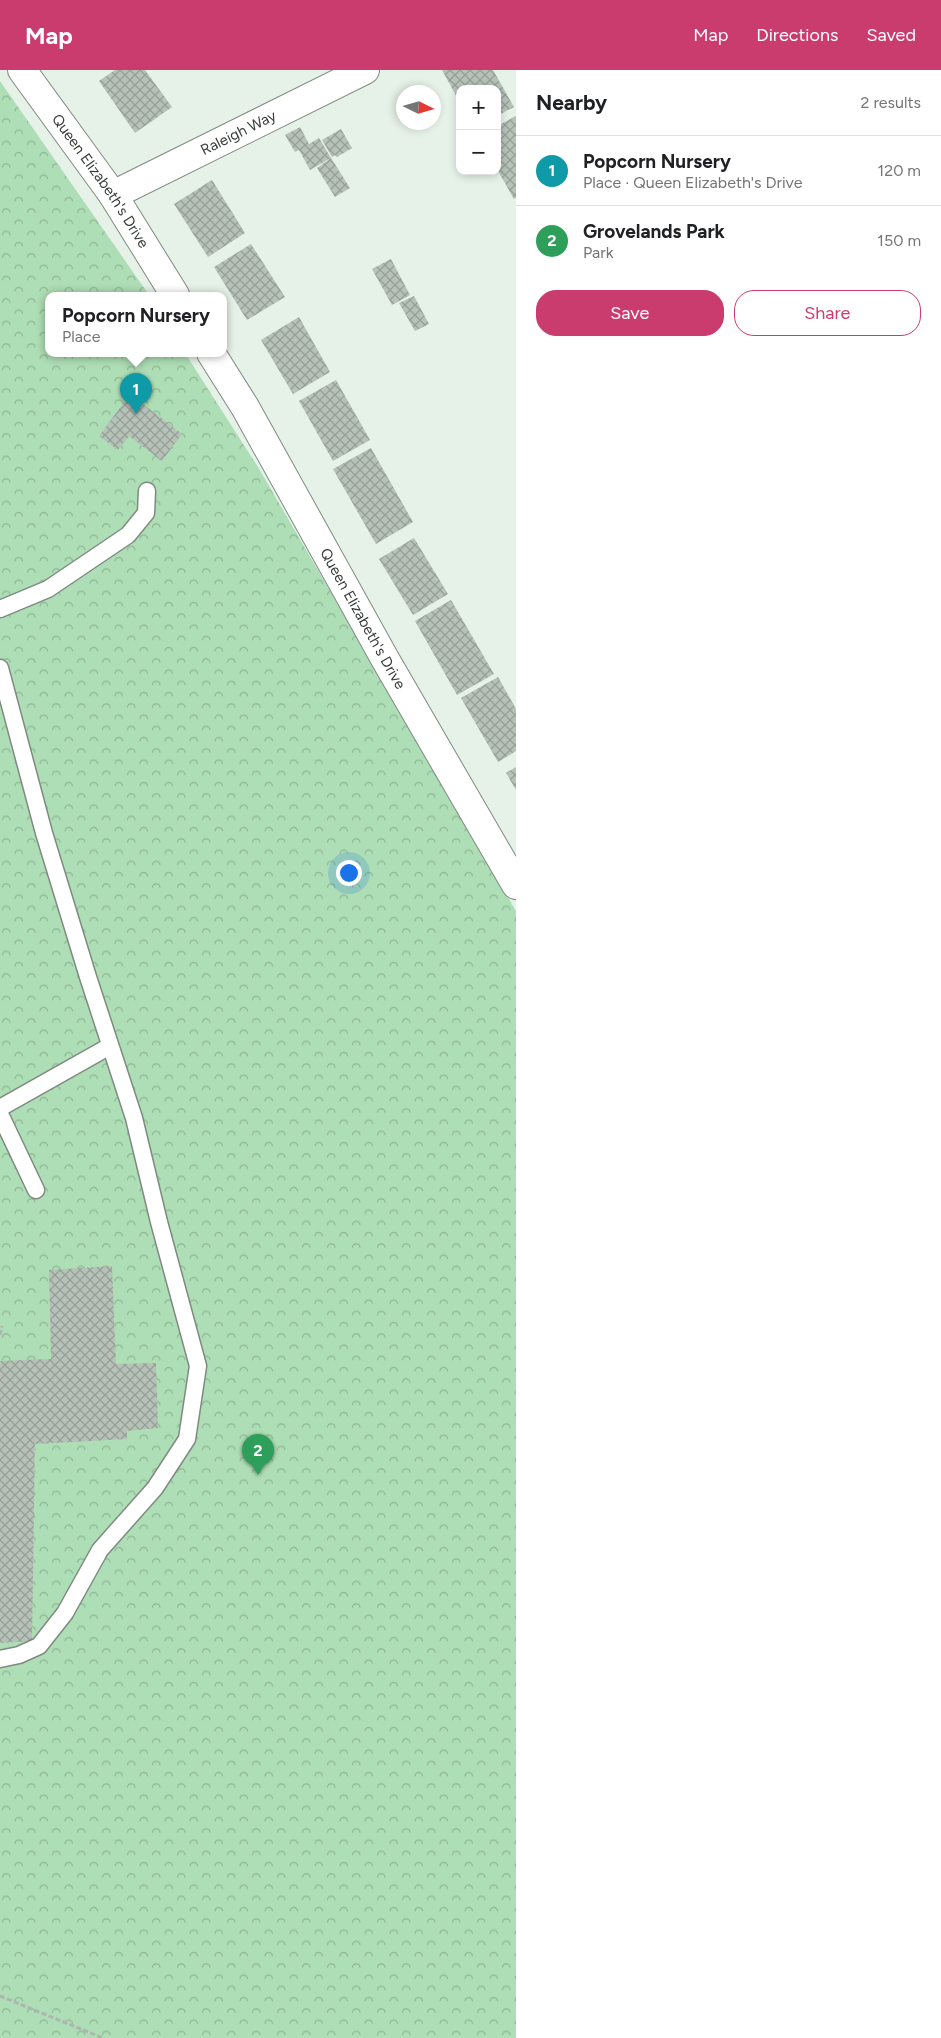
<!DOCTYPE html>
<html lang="en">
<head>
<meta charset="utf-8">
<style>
  body { margin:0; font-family:Figtree,sans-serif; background:#f2f2f2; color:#202124 }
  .controls { position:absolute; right:15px; top:15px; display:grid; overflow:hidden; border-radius:10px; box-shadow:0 2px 8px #0003 }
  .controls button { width:45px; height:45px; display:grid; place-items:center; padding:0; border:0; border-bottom:1px solid #e0e0e0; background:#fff; color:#202124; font:25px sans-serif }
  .compass { position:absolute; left:396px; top:15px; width:45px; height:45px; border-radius:50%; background:#fff; box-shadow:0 2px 8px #0003; rotate:95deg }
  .you { position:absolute; left:348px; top:802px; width:18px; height:18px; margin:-12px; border:4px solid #fff; border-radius:50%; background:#1a73e8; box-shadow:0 0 0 8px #1a73e833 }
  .badge { display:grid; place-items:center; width:32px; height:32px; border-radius:50%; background:#c93c6d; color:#fff; font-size:16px; font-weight:700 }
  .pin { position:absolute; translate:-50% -41px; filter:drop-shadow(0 1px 2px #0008) }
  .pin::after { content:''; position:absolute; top:26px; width:18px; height:15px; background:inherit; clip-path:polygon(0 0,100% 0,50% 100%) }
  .popup { position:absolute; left:45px; top:222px; width:182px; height:65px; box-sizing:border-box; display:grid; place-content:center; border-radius:10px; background:#fff; filter:drop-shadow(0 1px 4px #0005); font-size:16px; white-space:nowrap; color:#757577 }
  .popup b { font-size:19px; color:#202124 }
  .popup::after { content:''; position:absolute; left:50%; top:100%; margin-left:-10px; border:10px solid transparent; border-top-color:#fff }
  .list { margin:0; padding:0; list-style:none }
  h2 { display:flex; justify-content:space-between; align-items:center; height:65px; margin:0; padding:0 20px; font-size:21px }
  h2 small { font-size:16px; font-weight:400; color:#757577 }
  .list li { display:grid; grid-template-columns:32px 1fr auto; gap:15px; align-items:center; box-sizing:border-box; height:70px; padding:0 20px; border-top:1px solid #e0e0e0 }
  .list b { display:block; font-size:19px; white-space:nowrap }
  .list p { margin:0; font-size:16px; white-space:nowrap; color:#757577 }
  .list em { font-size:16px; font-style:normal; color:#757577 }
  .actions { display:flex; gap:10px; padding:15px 20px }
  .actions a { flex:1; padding:11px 0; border:1px solid #c93c6d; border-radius:20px; text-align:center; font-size:18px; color:#c93c6d }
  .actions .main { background:#c93c6d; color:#fff }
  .map { position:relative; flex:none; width:516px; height:1968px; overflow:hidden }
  header { display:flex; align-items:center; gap:30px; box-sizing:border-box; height:70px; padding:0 25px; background:#c93c6d; color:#fff }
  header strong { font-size:24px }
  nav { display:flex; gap:28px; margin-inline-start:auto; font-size:18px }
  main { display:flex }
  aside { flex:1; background:#fff }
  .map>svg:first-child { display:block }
  .park { fill:url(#park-crowns) }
  .building { fill:url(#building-cross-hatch) }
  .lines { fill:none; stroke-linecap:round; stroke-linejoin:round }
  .service-casing { stroke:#7f8b81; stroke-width:19 }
  .minor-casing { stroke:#7f8b81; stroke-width:30 }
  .path { stroke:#adb6ae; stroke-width:3; stroke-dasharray:5 2.5; stroke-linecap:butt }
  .service { stroke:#fff; stroke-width:16 }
  .minor { stroke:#fff; stroke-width:28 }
  .labels { text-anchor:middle; stroke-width:4; stroke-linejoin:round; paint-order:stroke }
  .street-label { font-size:15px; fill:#393e3a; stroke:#fff }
</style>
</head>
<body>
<header>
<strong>Map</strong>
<nav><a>Map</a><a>Directions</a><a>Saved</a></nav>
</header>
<main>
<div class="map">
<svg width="516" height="1968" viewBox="0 0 516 1968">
  <defs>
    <pattern id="park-crowns" width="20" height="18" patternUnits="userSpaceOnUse" patternTransform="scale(1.25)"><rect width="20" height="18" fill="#aedeb5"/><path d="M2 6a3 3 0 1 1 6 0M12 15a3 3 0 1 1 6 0" fill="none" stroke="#8fb594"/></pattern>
    <pattern id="building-cross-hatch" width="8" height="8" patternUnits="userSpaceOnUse" patternTransform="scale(1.25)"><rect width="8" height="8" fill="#b6c2b8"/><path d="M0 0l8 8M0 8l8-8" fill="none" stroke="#959f97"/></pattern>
  </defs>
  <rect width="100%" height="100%" fill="#e6f2e8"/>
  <!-- park -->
  <path class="park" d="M0 11 149 225H48V283H185L258 397 516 841V1968H0Z"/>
  <!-- building -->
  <g class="building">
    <path d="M115 0H145L172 37 135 63 99 11Z"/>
    <path d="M442 0H493L514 37 497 46V19H460V33Z"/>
    <path d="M516 46V128L514 129 497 99V56Z"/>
    <path d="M300 57 309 74 319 68 331 88 310 100 299 80 295 82 285 65Z"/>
    <path d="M341 59 352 78 337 87 335 85 332 87 322 70Z"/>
    <path d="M331 88 350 118 335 127 317 98Z"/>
    <path d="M212 110 245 163 208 187 174 134Z"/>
    <path d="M251 174 285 227 247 250 214 197Z"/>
    <path d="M391 189 410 225 392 235 372 199Z"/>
    <path d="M414 226 429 254 415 261 399 233Z"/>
    <path d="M299 247 330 302 293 324 261 270Z"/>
    <path d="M336 310 370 370 333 391 299 331Z"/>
    <path d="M130 324 182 364 162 391 129 366 118 380 99 366Z"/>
    <path d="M371 378 413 452 376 474 333 399Z"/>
    <path d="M414 468 448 524 413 545 379 489Z"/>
    <path d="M451 530 494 604 457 625 415 551Z"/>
    <path d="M498 607 516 639V681L498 692 461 628Z"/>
    <path d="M516 697V720L506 703Z"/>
    <path d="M112 1196 116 1294 156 1293 158 1358 127 1361V1369L35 1374 32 1571 0 1573V1291L51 1289 49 1200Z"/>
  </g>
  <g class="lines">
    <defs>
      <g id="service">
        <path d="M0 539 48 519 128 465 146 443 147 421"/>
        <path d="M0 598 44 763 88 907 134 1048 159 1152 198 1296 187 1369 155 1418 100 1480 65 1543 39 1576 19 1585 0 1589"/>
        <path d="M0 1038 110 976"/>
        <path d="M0 1044 36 1120"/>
      </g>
      <g id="minor">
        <path id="s1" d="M22 0 113 125 175 225"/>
        <path id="s2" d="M113 125 365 0"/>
        <path id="s3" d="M211 283 245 337 385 589 516 815"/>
      </g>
    </defs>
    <!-- service casing -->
    <use href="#service" class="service-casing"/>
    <!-- minor casing -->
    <use href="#minor" class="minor-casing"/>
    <!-- path -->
    <g class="path">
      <path d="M0 1265 2 1256"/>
      <path d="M0 1926 103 1968"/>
    </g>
    <!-- service -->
    <use href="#service" class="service"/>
    <!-- minor -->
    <use href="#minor" class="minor"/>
  </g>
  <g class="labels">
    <!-- street labels -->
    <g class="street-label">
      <text dy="5" stroke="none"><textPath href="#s2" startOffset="140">Raleigh Way</textPath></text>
      <text dy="5" stroke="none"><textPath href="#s1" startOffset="136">Queen Elizabeth's Drive</textPath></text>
      <text dy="5" stroke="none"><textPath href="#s3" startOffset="306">Queen Elizabeth's Drive</textPath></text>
    </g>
  </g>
</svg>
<div class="controls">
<button>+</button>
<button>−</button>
</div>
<svg class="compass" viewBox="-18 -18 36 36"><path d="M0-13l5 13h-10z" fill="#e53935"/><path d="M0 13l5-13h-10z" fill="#757577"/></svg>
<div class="you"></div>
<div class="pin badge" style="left:136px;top:344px;background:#0f9aa8">1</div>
<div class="popup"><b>Popcorn Nursery</b>Place</div>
<div class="pin badge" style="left:258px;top:1405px;background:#2e9e5b">2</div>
</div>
<aside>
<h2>Nearby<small>2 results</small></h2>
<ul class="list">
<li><span class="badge" style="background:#0f9aa8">1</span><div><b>Popcorn Nursery</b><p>Place · Queen Elizabeth's Drive</p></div><em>120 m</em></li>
<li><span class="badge" style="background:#2e9e5b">2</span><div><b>Grovelands Park</b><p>Park</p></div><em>150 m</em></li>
</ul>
<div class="actions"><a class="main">Save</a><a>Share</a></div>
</aside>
</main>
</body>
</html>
